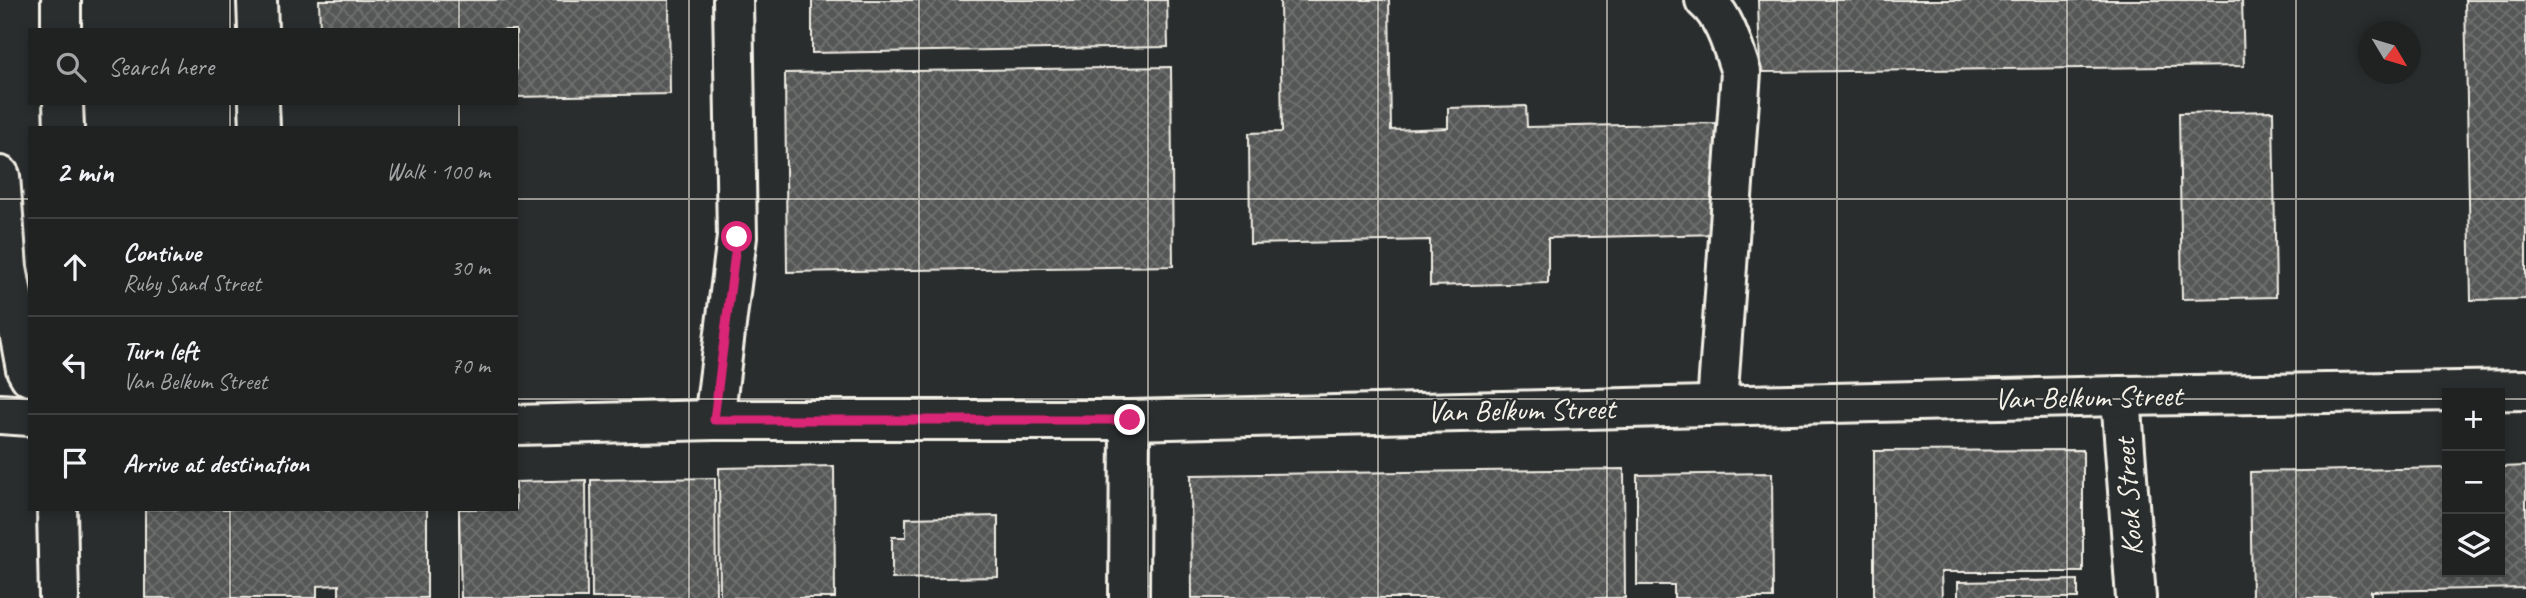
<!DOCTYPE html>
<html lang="en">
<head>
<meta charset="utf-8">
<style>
  body { margin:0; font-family:Caveat,sans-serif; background:#282a2a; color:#f1f3f6 }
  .controls { position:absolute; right:21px; bottom:21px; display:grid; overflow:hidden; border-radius:0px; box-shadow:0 4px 10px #0003 }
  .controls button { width:63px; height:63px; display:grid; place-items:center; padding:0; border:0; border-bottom:2px solid #3d3f40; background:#202222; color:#f1f3f6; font:35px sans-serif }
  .compass { position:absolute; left:2358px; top:21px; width:63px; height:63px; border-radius:50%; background:#202222; box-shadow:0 4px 10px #0003; rotate:128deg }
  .stop { position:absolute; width:21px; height:21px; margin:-16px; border:5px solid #db2777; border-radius:50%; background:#fff }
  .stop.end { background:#db2777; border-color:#fff; box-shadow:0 2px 7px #0008 }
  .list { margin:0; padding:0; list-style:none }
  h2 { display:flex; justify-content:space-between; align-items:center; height:91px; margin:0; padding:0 28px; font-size:30px }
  h2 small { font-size:23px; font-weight:400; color:#a2a4a5 }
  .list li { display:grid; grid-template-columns:46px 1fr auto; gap:21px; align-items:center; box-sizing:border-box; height:98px; padding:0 28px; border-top:2px solid #3d3f40 }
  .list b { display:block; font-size:26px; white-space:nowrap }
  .list p { margin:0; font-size:23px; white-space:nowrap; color:#a2a4a5 }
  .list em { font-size:23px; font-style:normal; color:#a2a4a5 }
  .icon { flex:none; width:38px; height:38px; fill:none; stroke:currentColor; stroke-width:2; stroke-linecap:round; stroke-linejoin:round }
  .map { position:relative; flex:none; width:2526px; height:598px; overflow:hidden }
  .search { position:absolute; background:#202222; box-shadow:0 4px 10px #0003; left:28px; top:28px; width:490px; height:77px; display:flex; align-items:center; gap:18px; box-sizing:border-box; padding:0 24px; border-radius:0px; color:#a2a4a5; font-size:26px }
  .panel { position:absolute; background:#202222; box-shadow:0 4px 10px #0003; left:28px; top:126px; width:490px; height:385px; border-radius:0px }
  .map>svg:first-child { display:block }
  .building { fill:url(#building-cross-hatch); stroke:#f4f1e8; stroke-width:2 }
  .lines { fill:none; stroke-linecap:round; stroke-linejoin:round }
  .minor-casing { stroke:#f4f1e8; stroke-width:44 }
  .minor { stroke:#2a2d2e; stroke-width:38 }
  .route { stroke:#db2777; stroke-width:9 }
  .grid { fill:none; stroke:#f4f1e8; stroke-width:2; stroke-opacity:0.55 }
  .labels { text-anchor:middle; stroke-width:5; stroke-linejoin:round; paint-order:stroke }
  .street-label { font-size:30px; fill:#f4f1e8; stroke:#2a2d2e }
</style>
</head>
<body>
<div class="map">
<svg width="2526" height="598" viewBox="0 0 2526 598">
  <defs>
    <pattern id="building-cross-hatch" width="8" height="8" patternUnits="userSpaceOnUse" patternTransform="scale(1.75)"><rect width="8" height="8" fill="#555756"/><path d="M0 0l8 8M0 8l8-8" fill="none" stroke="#6e706e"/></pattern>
  </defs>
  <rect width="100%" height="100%" fill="#2a2d2e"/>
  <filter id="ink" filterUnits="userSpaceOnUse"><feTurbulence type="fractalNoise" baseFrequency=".0143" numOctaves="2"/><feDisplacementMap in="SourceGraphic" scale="14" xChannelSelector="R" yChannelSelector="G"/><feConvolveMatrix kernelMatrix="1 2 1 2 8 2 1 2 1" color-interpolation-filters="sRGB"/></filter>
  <g filter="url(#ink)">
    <!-- building -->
    <g class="building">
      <path d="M319 0H669L670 94 516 97V30H320Z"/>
      <path d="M812 0H1167L1168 47 812 53Z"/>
      <path d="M1280 0H1389L1391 130 1448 128V108L1526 106 1527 127 1720 123 1721 234 1548 238V283L1430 286V240L1250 244 1249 133 1282 132Z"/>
      <path d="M1758 0H2242L2244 66 1760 72Z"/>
      <path d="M2465 0H2526V299L2471 300Z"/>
      <path d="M1171 67 1173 266 787 272 785 73Z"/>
      <path d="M2273 111 2276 297 2182 299 2179 113Z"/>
      <path d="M2083 450V572H1941L1942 598H1874V451Z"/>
      <path d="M834 466 835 598H720L719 468Z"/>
      <path d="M2526 466V588L2371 591V598H2252L2250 472 2447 468V572H2500V467Z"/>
      <path d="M1624 469 1625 598H1192L1191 475Z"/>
      <path d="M1772 473 1773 598H1674V585H1637V475Z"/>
      <path d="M715 478 716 598H592L591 480Z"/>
      <path d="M586 480 587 598H461L459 509H516V482Z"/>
      <path d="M145 509H427V598H339V585L317 586V598H145Z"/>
      <path d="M998 516V577L892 579V537H906V518Z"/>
      <path d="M2078 580V598H1958V582Z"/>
    </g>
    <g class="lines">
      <defs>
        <g id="minor">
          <path d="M61 0V30"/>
          <path d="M257 0 258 30"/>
          <path d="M1705 0C1725 17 1733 48 1741 72L1717 405"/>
          <path d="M63 103 64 128"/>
          <path d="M259 103 260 128"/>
          <path d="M0 176 7 268 26 369 30 376"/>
          <path d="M2121 396 2136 598"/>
          <path d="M0 414 30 416"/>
          <path d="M714 420 737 237 733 0"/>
          <path d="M516 425 714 420H1130L2121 396 2526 390"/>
          <path d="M57 509 59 598"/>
          <path d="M1129 598 1130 420"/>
        </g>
      </defs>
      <!-- minor casing -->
      <use href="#minor" class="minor-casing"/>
      <!-- minor -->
      <use href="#minor" class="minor"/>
    </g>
  </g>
  <g class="lines" filter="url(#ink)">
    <!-- route -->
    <path class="route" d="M737 237 714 420H1130"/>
  </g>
  <!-- grid -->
  <path class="grid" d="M230 0V30M459 0V30M689 0V598M919 0V598M1148 0V598M1378 0V598M1607 0V598M1837 0V598M2067 0V598M2296 0V598M230 103V128M459 103V128M0 199H30M516 199H2526M0 399H30M516 399H2447M2500 399H2526M230 509V598M459 509V598"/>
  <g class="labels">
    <!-- street labels -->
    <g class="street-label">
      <text transform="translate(2088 397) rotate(-1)" y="10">Van Belkum Street</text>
      <text transform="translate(1521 410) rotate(-1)" y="10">Van Belkum Street</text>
      <text transform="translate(2128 497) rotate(-94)" y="10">Kock Street</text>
    </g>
  </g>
</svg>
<div class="controls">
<button>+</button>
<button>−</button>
<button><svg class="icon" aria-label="layers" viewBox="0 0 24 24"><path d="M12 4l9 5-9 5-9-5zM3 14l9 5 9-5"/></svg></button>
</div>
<svg class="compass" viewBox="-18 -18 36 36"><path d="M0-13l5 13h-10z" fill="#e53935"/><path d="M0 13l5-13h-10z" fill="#a2a4a5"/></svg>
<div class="stop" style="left:737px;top:237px"></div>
<div class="stop end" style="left:1130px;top:420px"></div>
<div class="search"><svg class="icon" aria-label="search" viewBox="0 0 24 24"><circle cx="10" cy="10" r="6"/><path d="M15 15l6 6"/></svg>Search here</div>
<section class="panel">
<h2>2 min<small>Walk · 100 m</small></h2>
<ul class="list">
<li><svg class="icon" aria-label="ahead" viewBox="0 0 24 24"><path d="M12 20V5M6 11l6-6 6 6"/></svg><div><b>Continue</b><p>Ruby Sand Street</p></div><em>30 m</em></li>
<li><svg class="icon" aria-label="left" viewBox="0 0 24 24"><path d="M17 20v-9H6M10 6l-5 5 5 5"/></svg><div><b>Turn left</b><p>Van Belkum Street</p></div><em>70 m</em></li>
<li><svg class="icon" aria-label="arrive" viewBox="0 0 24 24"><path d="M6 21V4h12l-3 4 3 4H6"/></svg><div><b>Arrive at destination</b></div></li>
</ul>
</section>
</div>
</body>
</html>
